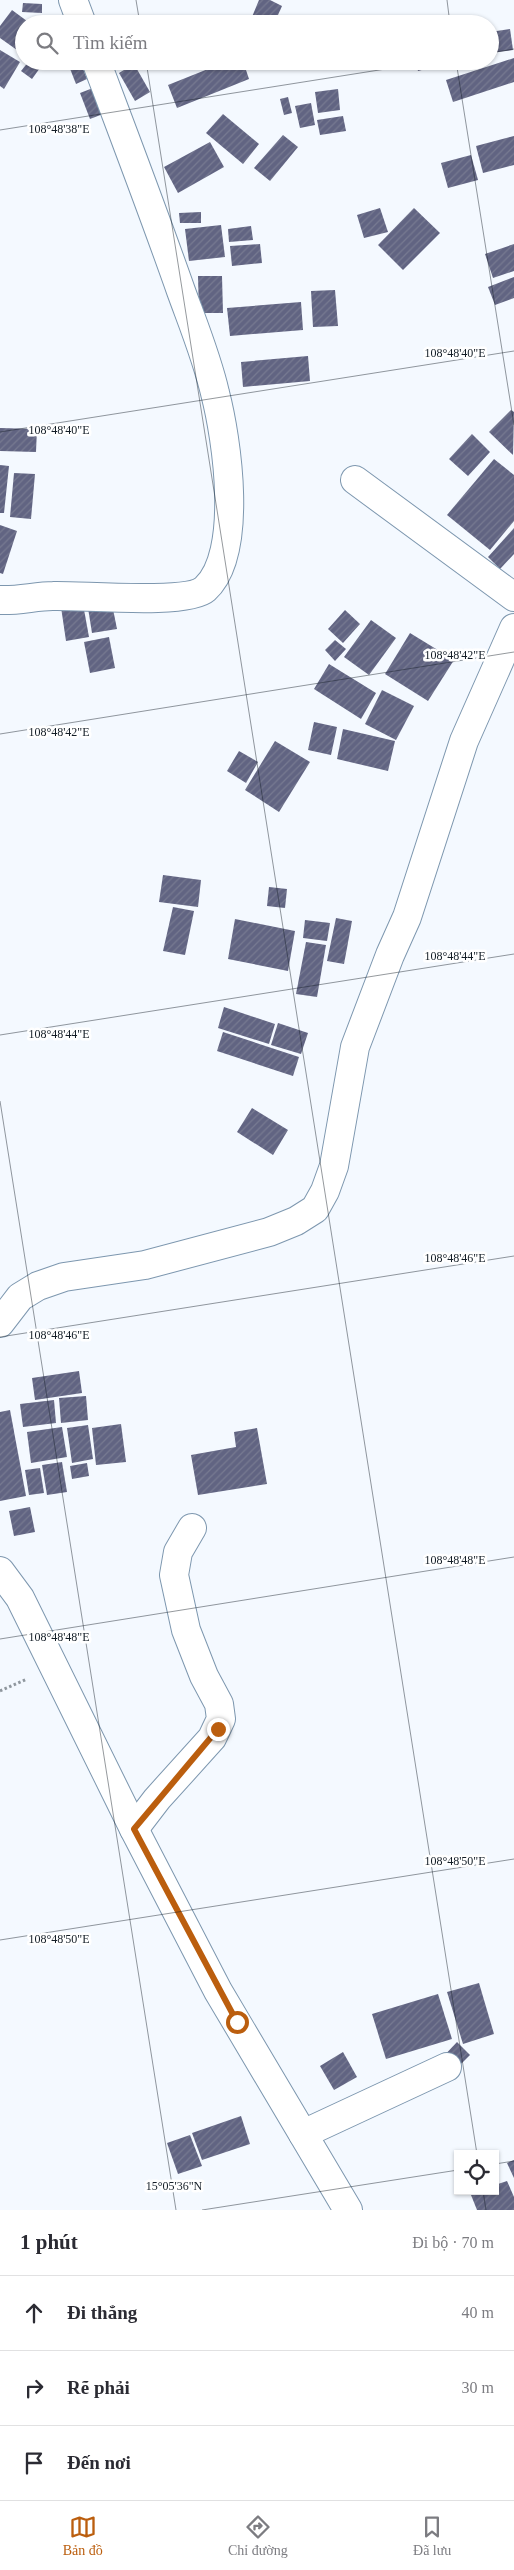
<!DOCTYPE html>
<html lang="vi">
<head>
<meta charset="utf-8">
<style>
  body { margin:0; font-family:Georgia,serif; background:#f7f7f7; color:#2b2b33 }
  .controls { position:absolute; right:15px; bottom:15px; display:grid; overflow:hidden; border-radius:0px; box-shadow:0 1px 4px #0004 }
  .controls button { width:45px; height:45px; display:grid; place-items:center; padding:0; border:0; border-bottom:1px solid #e1e1e2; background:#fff; color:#2b2b33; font:25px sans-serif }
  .stop { position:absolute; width:15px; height:15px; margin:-11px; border:4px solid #bb5e0e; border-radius:50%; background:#fff }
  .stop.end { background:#bb5e0e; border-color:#fff; box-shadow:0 1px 5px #0008 }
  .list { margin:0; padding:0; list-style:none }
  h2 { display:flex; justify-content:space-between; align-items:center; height:65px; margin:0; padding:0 20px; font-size:21px }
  h2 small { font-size:16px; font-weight:400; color:#7c7c81 }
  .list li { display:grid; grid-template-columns:32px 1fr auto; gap:15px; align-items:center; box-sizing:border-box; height:75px; padding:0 20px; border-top:1px solid #e1e1e2 }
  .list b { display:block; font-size:19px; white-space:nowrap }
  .list em { font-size:16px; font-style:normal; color:#7c7c81 }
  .icon { flex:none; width:28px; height:28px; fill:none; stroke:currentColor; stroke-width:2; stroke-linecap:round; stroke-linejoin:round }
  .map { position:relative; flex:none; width:514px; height:2210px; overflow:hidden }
  .search { position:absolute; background:#fff; box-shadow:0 1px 4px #0004; left:15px; right:15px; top:15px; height:55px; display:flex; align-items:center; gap:12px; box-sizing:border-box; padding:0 18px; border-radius:28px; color:#7c7c81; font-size:19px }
  .sheet { height:290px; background:#fff }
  nav { display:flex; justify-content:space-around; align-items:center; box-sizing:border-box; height:70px; border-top:1px solid #e1e1e2; background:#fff; font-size:14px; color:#7c7c81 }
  nav a { display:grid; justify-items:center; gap:2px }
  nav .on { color:#bb5e0e }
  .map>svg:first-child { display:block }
  .building { fill:url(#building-hatch) }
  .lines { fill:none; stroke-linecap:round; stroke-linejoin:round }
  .street-casing { stroke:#7d97af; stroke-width:30 }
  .path { stroke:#8f979e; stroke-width:3; stroke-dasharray:2.5 2.5; stroke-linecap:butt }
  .street { stroke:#fff; stroke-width:28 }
  .route { stroke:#bb5e0e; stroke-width:6 }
  .ticks { fill:none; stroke:#131d26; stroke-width:1; stroke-opacity:0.45 }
  .ticks-label { font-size:12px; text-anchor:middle; fill:#131d26; stroke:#fff; stroke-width:5; stroke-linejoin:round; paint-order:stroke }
</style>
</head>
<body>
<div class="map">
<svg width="514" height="2210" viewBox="0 0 514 2210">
  <defs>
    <pattern id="building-hatch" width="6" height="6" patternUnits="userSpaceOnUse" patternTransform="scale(1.25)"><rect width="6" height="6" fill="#616482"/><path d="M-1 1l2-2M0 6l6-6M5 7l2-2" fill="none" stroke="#777a91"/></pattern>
  </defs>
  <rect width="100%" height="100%" fill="#f4f9ff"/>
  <!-- building -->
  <g class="building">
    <path d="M259 0H270L282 6 274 24H249Z"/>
    <path d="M23 3 42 4V13L22 12Z"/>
    <path d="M12 10 31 24H24V55L0 38V26Z"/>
    <path d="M510 29 513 50 490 53V32Z"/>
    <path d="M0 50 20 62 4 89 0 86Z"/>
    <path d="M514 58V82L453 102 446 80Z"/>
    <path d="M29 61H45L32 79 21 71Z"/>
    <path d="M67 61H80L87 79 76 84Z"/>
    <path d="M228 61H243L249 79 177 108 168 85Z"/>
    <path d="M415 61H452V62L418 71Z"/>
    <path d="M134 64 150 92 135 101 119 73Z"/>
    <path d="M93 88 103 114 90 119 80 93Z"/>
    <path d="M338 89 340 110 318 113 315 92Z"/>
    <path d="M288 97 292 113 284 115 280 99Z"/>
    <path d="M311 103 315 125 300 128 295 106Z"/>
    <path d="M223 114 259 144 243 164 206 133Z"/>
    <path d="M343 116 346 131 320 135 317 120Z"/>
    <path d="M283 135 298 147 270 181 254 168Z"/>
    <path d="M514 136V165L483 173 476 146Z"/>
    <path d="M210 142 224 167 178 193 164 167Z"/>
    <path d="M471 155 478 180 448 188 441 163Z"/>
    <path d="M380 208 388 232 364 238 357 215Z"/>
    <path d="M414 208 440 233 403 270 378 245Z"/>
    <path d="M201 212V223H180L179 213Z"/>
    <path d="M221 225 225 257 189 261 185 229Z"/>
    <path d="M251 226 253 240 229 242 228 229Z"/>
    <path d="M260 244 262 263 232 266 230 246Z"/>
    <path d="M514 244V271L493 278 485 254Z"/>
    <path d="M198 276H222L223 313H199Z"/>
    <path d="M514 277V298L495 305 488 287Z"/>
    <path d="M335 290 338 326 313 327 311 291Z"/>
    <path d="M301 302 303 330 230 336 227 308Z"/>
    <path d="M308 356 310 381 243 387 241 362Z"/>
    <path d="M511 410 514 412 513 455 489 432Z"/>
    <path d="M0 428 37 429 36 452 0 451Z"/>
    <path d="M472 434 490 452 468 476 449 459Z"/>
    <path d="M494 459 514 475V521L490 550 447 515Z"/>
    <path d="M0 465 9 466 4 513H0Z"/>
    <path d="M14 473 35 474 31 519 10 517Z"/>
    <path d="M0 525 17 531 3 574 0 573Z"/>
    <path d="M514 528V554L500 569 488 557Z"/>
    <path d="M83 604 89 637 66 641 61 607Z"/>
    <path d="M112 604 117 629 92 633 88 608Z"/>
    <path d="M345 610 360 624 343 643 328 629Z"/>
    <path d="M371 620 396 638 369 675 344 657Z"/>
    <path d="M410 633 454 660 428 701 385 674Z"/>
    <path d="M109 637 115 668 90 673 84 642Z"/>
    <path d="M335 640 346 649 335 661 325 650Z"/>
    <path d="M329 664 376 693 361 719 314 689Z"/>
    <path d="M382 690 414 706 396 740 365 724Z"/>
    <path d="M314 722 337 727 331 755 308 750Z"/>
    <path d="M343 729 395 741 388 771 337 759Z"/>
    <path d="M275 741 310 762 279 812 245 790Z"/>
    <path d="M239 751 258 762 246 783 227 771Z"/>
    <path d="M163 875 201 880 198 907 159 902Z"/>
    <path d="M269 887 287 889 285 908 267 906Z"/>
    <path d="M173 907 194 911 185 955 163 951Z"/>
    <path d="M336 918 352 921 344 964 327 961Z"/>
    <path d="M235 919 295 931 288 971 228 959Z"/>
    <path d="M305 920 330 923 327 941 303 938Z"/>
    <path d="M306 942 326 945 317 997 296 994Z"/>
    <path d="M224 1007 275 1024 269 1044 218 1028Z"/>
    <path d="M278 1023 308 1033 301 1054 271 1045Z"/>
    <path d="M223 1032 299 1057 293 1076 217 1051Z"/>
    <path d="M252 1108 288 1130 273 1155 237 1132Z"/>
    <path d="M79 1371 82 1393 35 1400 32 1378Z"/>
    <path d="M86 1396 88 1420 61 1423 59 1398Z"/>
    <path d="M54 1400 56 1423 23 1427 20 1404Z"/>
    <path d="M10 1410 26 1496 0 1501V1412Z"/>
    <path d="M121 1424 126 1462 96 1465 92 1428Z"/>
    <path d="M88 1425 93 1459 72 1463 67 1428Z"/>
    <path d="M62 1427 67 1457 31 1463 27 1432Z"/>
    <path d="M257 1428 267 1484 198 1495 191 1455 236 1447 234 1432Z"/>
    <path d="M62 1462 67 1492 47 1495 42 1465Z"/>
    <path d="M87 1463 89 1476 72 1479 70 1466Z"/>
    <path d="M40 1468 44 1493 29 1495 25 1470Z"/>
    <path d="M30 1507 35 1532 14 1536 9 1511Z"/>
    <path d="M479 1983 494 2034 463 2044 447 1992Z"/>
    <path d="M438 1994 452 2039 386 2059 372 2014Z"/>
    <path d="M457 2042 470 2055 453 2072 440 2060Z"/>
    <path d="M343 2052 357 2077 334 2090 320 2066Z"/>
    <path d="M241 2116 250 2144 202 2160 192 2133Z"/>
    <path d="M190 2135 202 2166 178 2174 167 2143Z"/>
    <path d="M514 2160V2178L507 2163Z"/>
    <path d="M507 2181 514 2197V2210H477L471 2195 481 2191H495V2185Z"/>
  </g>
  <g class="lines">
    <defs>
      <g id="street">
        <path d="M73 0 82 24"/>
        <path d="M355 480 514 597"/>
        <path d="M0 600C18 601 36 596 53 596 82 595 187 605 205 589 244 554 227 439 215 393 207 358 193 324 181 291 154 214 125 138 96 61"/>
        <path d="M0 1323 20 1297 38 1286 64 1277 145 1265 269 1232 296 1221 315 1209 325 1191 334 1166 355 1047 390 955 407 917 464 741 514 628"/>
        <path d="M0 1571 20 1598 134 1829 218 1991 348 2210"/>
        <path d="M134 1829 157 1799 212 1738 221 1719 219 1704 204 1676 186 1630 174 1575 178 1552 192 1528"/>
        <path d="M303 2134 447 2067"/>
      </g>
    </defs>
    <!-- street casing -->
    <use href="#street" class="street-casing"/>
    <!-- path -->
    <path class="path" d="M0 1691 27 1679"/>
    <!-- street -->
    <use href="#street" class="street"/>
  </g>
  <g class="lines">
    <!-- route -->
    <path class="route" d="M218 1729 134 1829 237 2022"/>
  </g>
  <!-- ticks -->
  <path class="ticks" d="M136 0 140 24M447 0 450 24M490 53 514 49M146 61 477 2154M456 61 514 425M0 130 436 61M0 432 514 351M0 734 514 652M0 1035 514 954M0 1101 176 2210M0 1337 514 1256M0 1639 514 1557M0 1940 514 1859M495 2164 514 2161M483 2191 486 2210M202 2210 458 2170"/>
  <g class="ticks-label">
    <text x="59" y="133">108°48'38"E</text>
    <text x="455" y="357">108°48'40"E</text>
    <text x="59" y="434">108°48'40"E</text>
    <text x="455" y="659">108°48'42"E</text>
    <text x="59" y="736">108°48'42"E</text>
    <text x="455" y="960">108°48'44"E</text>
    <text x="59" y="1038">108°48'44"E</text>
    <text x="455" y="1262">108°48'46"E</text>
    <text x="59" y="1339">108°48'46"E</text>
    <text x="455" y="1564">108°48'48"E</text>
    <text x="59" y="1641">108°48'48"E</text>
    <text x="455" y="1865">108°48'50"E</text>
    <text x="59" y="1943">108°48'50"E</text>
    <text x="174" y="2190">15°05'36"N</text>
  </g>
</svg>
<div class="controls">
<button><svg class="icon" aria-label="locate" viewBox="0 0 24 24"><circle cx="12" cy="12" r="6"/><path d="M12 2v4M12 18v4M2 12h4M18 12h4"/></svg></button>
</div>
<div class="stop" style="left:237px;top:2022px"></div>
<div class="stop end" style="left:218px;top:1729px"></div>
<div class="search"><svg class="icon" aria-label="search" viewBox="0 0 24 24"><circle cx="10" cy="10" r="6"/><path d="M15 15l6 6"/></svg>Tìm kiếm</div>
</div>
<section class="sheet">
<h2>1 phút<small>Đi bộ · 70 m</small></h2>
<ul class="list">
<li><svg class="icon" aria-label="ahead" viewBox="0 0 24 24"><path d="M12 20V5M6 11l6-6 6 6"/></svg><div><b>Đi thẳng</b></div><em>40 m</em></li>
<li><svg class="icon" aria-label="right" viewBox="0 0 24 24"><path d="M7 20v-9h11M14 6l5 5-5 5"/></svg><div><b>Rẽ phải</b></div><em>30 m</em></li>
<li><svg class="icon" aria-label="arrive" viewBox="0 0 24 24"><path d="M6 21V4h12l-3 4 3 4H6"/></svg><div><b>Đến nơi</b></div></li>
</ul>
</section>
<nav>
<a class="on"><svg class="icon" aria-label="map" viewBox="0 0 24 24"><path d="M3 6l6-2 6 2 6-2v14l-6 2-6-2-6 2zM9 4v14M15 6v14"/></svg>Bản đồ</a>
<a><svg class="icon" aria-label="directions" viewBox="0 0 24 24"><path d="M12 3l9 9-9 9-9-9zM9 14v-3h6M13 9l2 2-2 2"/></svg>Chỉ đường</a>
<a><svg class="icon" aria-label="saved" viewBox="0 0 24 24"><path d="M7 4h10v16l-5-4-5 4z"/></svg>Đã lưu</a>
</nav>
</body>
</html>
